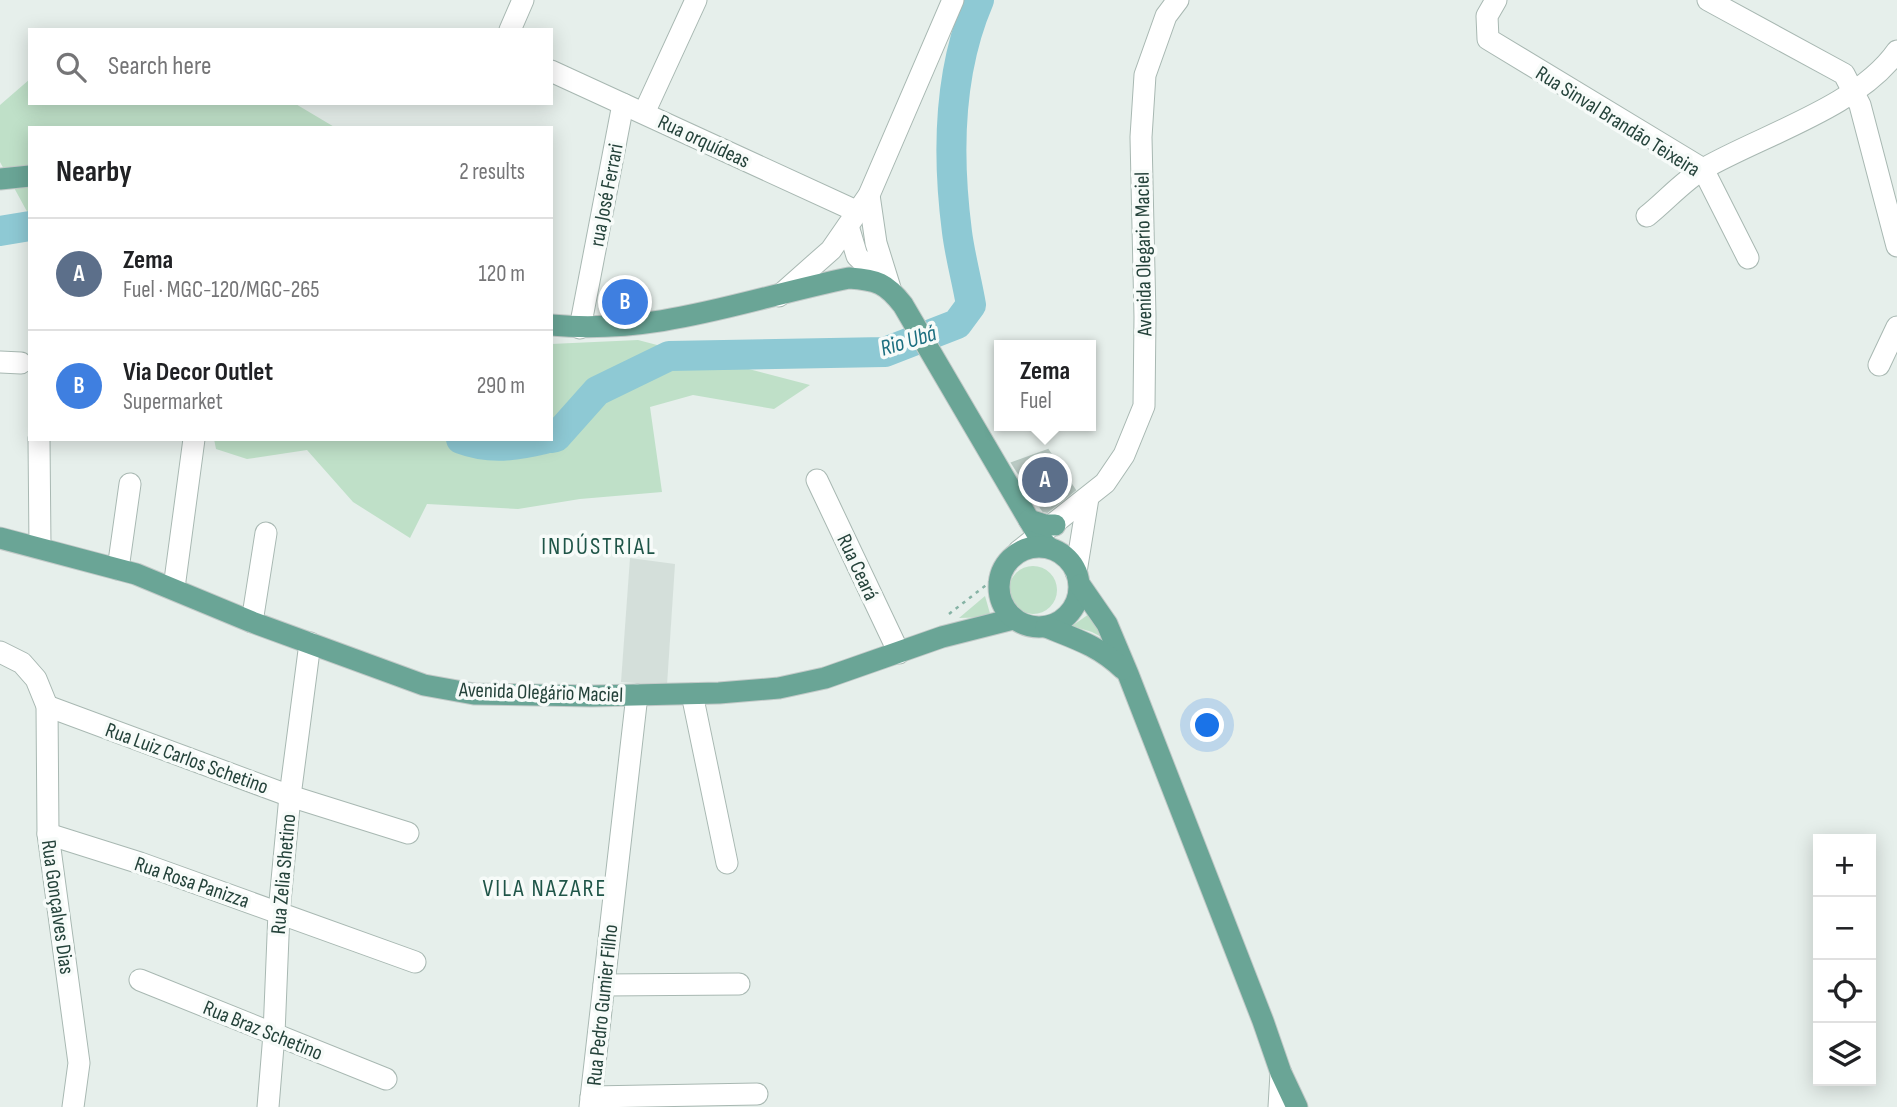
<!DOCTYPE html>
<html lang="en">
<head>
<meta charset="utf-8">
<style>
  body { margin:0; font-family:"Sofia Sans Condensed",sans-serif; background:#f2f2f2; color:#202124 }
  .controls { position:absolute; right:21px; bottom:21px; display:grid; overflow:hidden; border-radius:0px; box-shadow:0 4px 18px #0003 }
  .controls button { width:63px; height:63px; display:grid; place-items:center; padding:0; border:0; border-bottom:2px solid #e0e0e0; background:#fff; color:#202124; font:35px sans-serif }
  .you { position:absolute; left:1208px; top:726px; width:24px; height:24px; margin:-18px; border:5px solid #fff; border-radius:50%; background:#1a73e8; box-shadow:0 0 0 10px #1a73e833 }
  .badge { display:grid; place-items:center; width:46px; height:46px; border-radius:50%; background:#7f4e3f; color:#fff; font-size:23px; font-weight:700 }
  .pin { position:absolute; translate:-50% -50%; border:4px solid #fff; box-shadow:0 2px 7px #0006 }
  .popup { position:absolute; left:994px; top:340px; width:102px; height:91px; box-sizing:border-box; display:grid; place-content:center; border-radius:0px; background:#fff; filter:drop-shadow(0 2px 5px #0005); font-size:23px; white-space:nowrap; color:#757577 }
  .popup b { font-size:26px; color:#202124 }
  .popup::after { content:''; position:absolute; left:50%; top:100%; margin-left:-14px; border:14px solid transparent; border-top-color:#fff }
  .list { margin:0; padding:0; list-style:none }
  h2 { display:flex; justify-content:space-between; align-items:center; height:91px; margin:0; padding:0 28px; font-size:30px }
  h2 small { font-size:23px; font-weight:400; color:#757577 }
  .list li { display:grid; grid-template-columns:46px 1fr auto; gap:21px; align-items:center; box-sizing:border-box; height:112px; padding:0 28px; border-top:2px solid #e0e0e0 }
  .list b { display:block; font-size:26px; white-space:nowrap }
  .list p { margin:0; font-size:23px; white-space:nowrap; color:#757577 }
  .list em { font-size:23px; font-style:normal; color:#757577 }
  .icon { flex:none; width:38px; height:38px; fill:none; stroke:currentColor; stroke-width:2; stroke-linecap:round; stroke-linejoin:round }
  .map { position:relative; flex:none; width:1897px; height:1107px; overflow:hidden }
  .search { position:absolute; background:#fff; box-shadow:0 4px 18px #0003; left:28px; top:28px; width:525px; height:77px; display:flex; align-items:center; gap:18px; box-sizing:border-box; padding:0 24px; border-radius:0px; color:#757577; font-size:26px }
  .panel { position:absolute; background:#fff; box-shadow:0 4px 18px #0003; left:28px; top:126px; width:525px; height:315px; border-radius:0px }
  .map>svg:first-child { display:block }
  .built { fill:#d4dfda }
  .green { fill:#bfe0c8 }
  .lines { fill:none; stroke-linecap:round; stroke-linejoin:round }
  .river { stroke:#8ec9d4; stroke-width:30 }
  .building { fill:#bbcac4; stroke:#b8c9c2; stroke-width:2 }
  .minor-casing { stroke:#a8b8b2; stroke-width:23 }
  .major-casing { stroke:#c2cac8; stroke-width:23 }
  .path { stroke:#86b3a5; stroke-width:2.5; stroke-dasharray:3.5 5; stroke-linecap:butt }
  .minor { stroke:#fff; stroke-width:21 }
  .major { stroke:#6aa596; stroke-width:21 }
  .labels { text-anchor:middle; stroke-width:7; stroke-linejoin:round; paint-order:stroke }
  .street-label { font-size:21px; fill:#24423a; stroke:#f7fbf9 }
  .water-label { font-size:23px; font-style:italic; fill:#1c6f80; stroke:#f7fbf9 }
  .quarter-label { font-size:24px; letter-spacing:2px; fill:#1f5548; stroke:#f7fbf9 }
</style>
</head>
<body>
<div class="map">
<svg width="1897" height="1107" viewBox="0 0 1897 1107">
  <rect width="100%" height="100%" fill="#e6efeb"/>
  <!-- built -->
  <path class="built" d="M630 558 675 564 667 685 621 682Z"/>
  <!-- green -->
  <g class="green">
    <path d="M30 79V103H294L336 128H30V217L0 162V105Z"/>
    <path d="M638 340 810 385 774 409 693 395 650 407 662 492 580 499 518 509 427 504 410 538 353 502 307 450 247 459 216 449 214 439H551V344Z"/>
    <circle cx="1033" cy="590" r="24"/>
    <path d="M985 596 991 617 959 618Z"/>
    <path d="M1089 614 1109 641 1092 632 1072 626Z"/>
  </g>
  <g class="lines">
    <!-- river -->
    <g class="river">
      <path d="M0 231 30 226"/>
      <path d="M551 438 556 437 597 391 669 356 885 352 957 324 971 305C967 281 960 256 957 232 947 155 948 72 979 0"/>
      <path d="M461 439C490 450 516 446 545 439"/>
    </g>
  </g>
  <!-- building -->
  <path class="building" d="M1048 450 1075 490 1047 512 1043 511 1012 463Z"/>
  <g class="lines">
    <defs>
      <g id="minor">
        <path d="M1496 0 1487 16 1488 39 1703 169 1748 258"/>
        <path d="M1708 0 1844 74 1860 105 1897 246"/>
        <path d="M510 30 523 0"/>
        <path d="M551 71 856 211"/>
        <path d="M644 113 696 0"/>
        <path d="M869 195 876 243 890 288"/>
        <path d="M1647 216C1666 201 1684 180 1705 168 1763 135 1859 106 1897 51"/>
        <path d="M848 226 857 256 888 286"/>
        <path d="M779 296 831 250 869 195 953 0"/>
        <path d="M580 328 623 104"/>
        <path d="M0 362 21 363"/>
        <path d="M1879 365 1897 327"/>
        <path d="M39 439 40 547"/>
        <path d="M817 480 899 653"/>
        <path d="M1019 551 1105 483 1124 455 1144 406 1145 317 1141 137 1145 75 1166 16 1178 0"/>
        <path d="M118 569 130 484"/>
        <path d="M1076 572 1088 498"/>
        <path d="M174 588 194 439"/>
        <path d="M252 622 266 533"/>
        <path d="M0 652 22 663 36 679 47 706 48 834 79 1063 73 1107"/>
        <path d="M692 694 727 863"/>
        <path d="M47 706 290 796 408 833"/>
        <path d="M48 834 140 863 415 962"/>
        <path d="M140 980 386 1079"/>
        <path d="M604 985 739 984"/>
        <path d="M591 1097 757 1094"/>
        <path d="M268 1107 274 1034 279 912 290 796 310 643"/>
        <path d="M590 1107 637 695"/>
        <path d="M1279 1107 1281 1073"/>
      </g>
      <g id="major">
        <path d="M0 179 30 176"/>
        <path d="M551 325C659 335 746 299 849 278 877 280 886 283 903 305L1039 537 1048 547"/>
        <path d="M1029 520 1045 525H1055"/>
        <path d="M0 538 136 574 252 622 424 685 474 694 592 696 719 693 779 688 825 678 942 637 1013 619"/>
        <circle cx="1039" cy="587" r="40"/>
        <path d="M1080 585 1107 624 1128 674 1263 1021 1281 1073 1297 1107"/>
        <path d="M1046 627C1076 639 1099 646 1123 669"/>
      </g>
    </defs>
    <!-- minor casing -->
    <use href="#minor" class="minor-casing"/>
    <!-- major casing -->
    <use href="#major" class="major-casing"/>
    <!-- path -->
    <path class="path" d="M949 614 999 575"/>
    <!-- minor -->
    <use href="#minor" class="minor"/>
    <!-- major -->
    <use href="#major" class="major"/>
  </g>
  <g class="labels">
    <!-- street labels -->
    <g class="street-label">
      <text transform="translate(1618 121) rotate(32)" y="7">Rua Sinval Brandão Teixeira</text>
      <text transform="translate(704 141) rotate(25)" y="7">Rua orquídeas</text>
      <text transform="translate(606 195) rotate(-79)" y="7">rua José Ferrari</text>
      <text transform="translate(1143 254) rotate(-91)" y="7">Avenida Olegario Maciel</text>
      <text transform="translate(858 567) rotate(65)" y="7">Rua Ceará</text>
      <text transform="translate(541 692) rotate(2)" y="7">Avenida Olegário Maciel</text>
      <text transform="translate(187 758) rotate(20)" y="7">Rua Luiz Carlos Schetino</text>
      <text transform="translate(283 874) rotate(-85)" y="7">Rua Zelia Shetino</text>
      <text transform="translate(192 882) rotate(19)" y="7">Rua Rosa Panizza</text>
      <text transform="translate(58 907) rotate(82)" y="7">Rua Gonçalves Dias</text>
      <text transform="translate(602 1005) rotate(-84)" y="7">Rua Pedro Gumier Filho</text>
      <text transform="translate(263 1030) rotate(22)" y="7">Rua Braz Schetino</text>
    </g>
    <!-- water labels -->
    <g class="water-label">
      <text transform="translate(908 340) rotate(-17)" y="8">Rio Ubá</text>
    </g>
    <!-- quarter labels -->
    <g class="quarter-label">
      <text x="599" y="554">INDÚSTRIAL</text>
      <text x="545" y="896">VILA NAZARE</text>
    </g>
  </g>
</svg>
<div class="controls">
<button>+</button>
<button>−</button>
<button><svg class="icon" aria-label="locate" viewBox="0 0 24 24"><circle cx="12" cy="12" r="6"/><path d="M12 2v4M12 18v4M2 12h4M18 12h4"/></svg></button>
<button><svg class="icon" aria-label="layers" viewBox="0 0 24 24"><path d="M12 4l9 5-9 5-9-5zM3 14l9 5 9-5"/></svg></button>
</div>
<div class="you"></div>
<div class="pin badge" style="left:1045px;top:480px;background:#5c6f8a">A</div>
<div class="popup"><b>Zema</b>Fuel</div>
<div class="pin badge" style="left:625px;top:302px;background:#3f7fe0">B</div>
<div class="search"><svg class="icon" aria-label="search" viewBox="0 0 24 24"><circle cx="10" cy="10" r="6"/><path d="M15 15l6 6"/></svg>Search here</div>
<section class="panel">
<h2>Nearby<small>2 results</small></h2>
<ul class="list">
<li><span class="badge" style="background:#5c6f8a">A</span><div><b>Zema</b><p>Fuel · MGC-120/MGC-265</p></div><em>120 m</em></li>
<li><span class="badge" style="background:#3f7fe0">B</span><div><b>Via Decor Outlet</b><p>Supermarket</p></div><em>290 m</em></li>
</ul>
</section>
</div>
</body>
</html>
